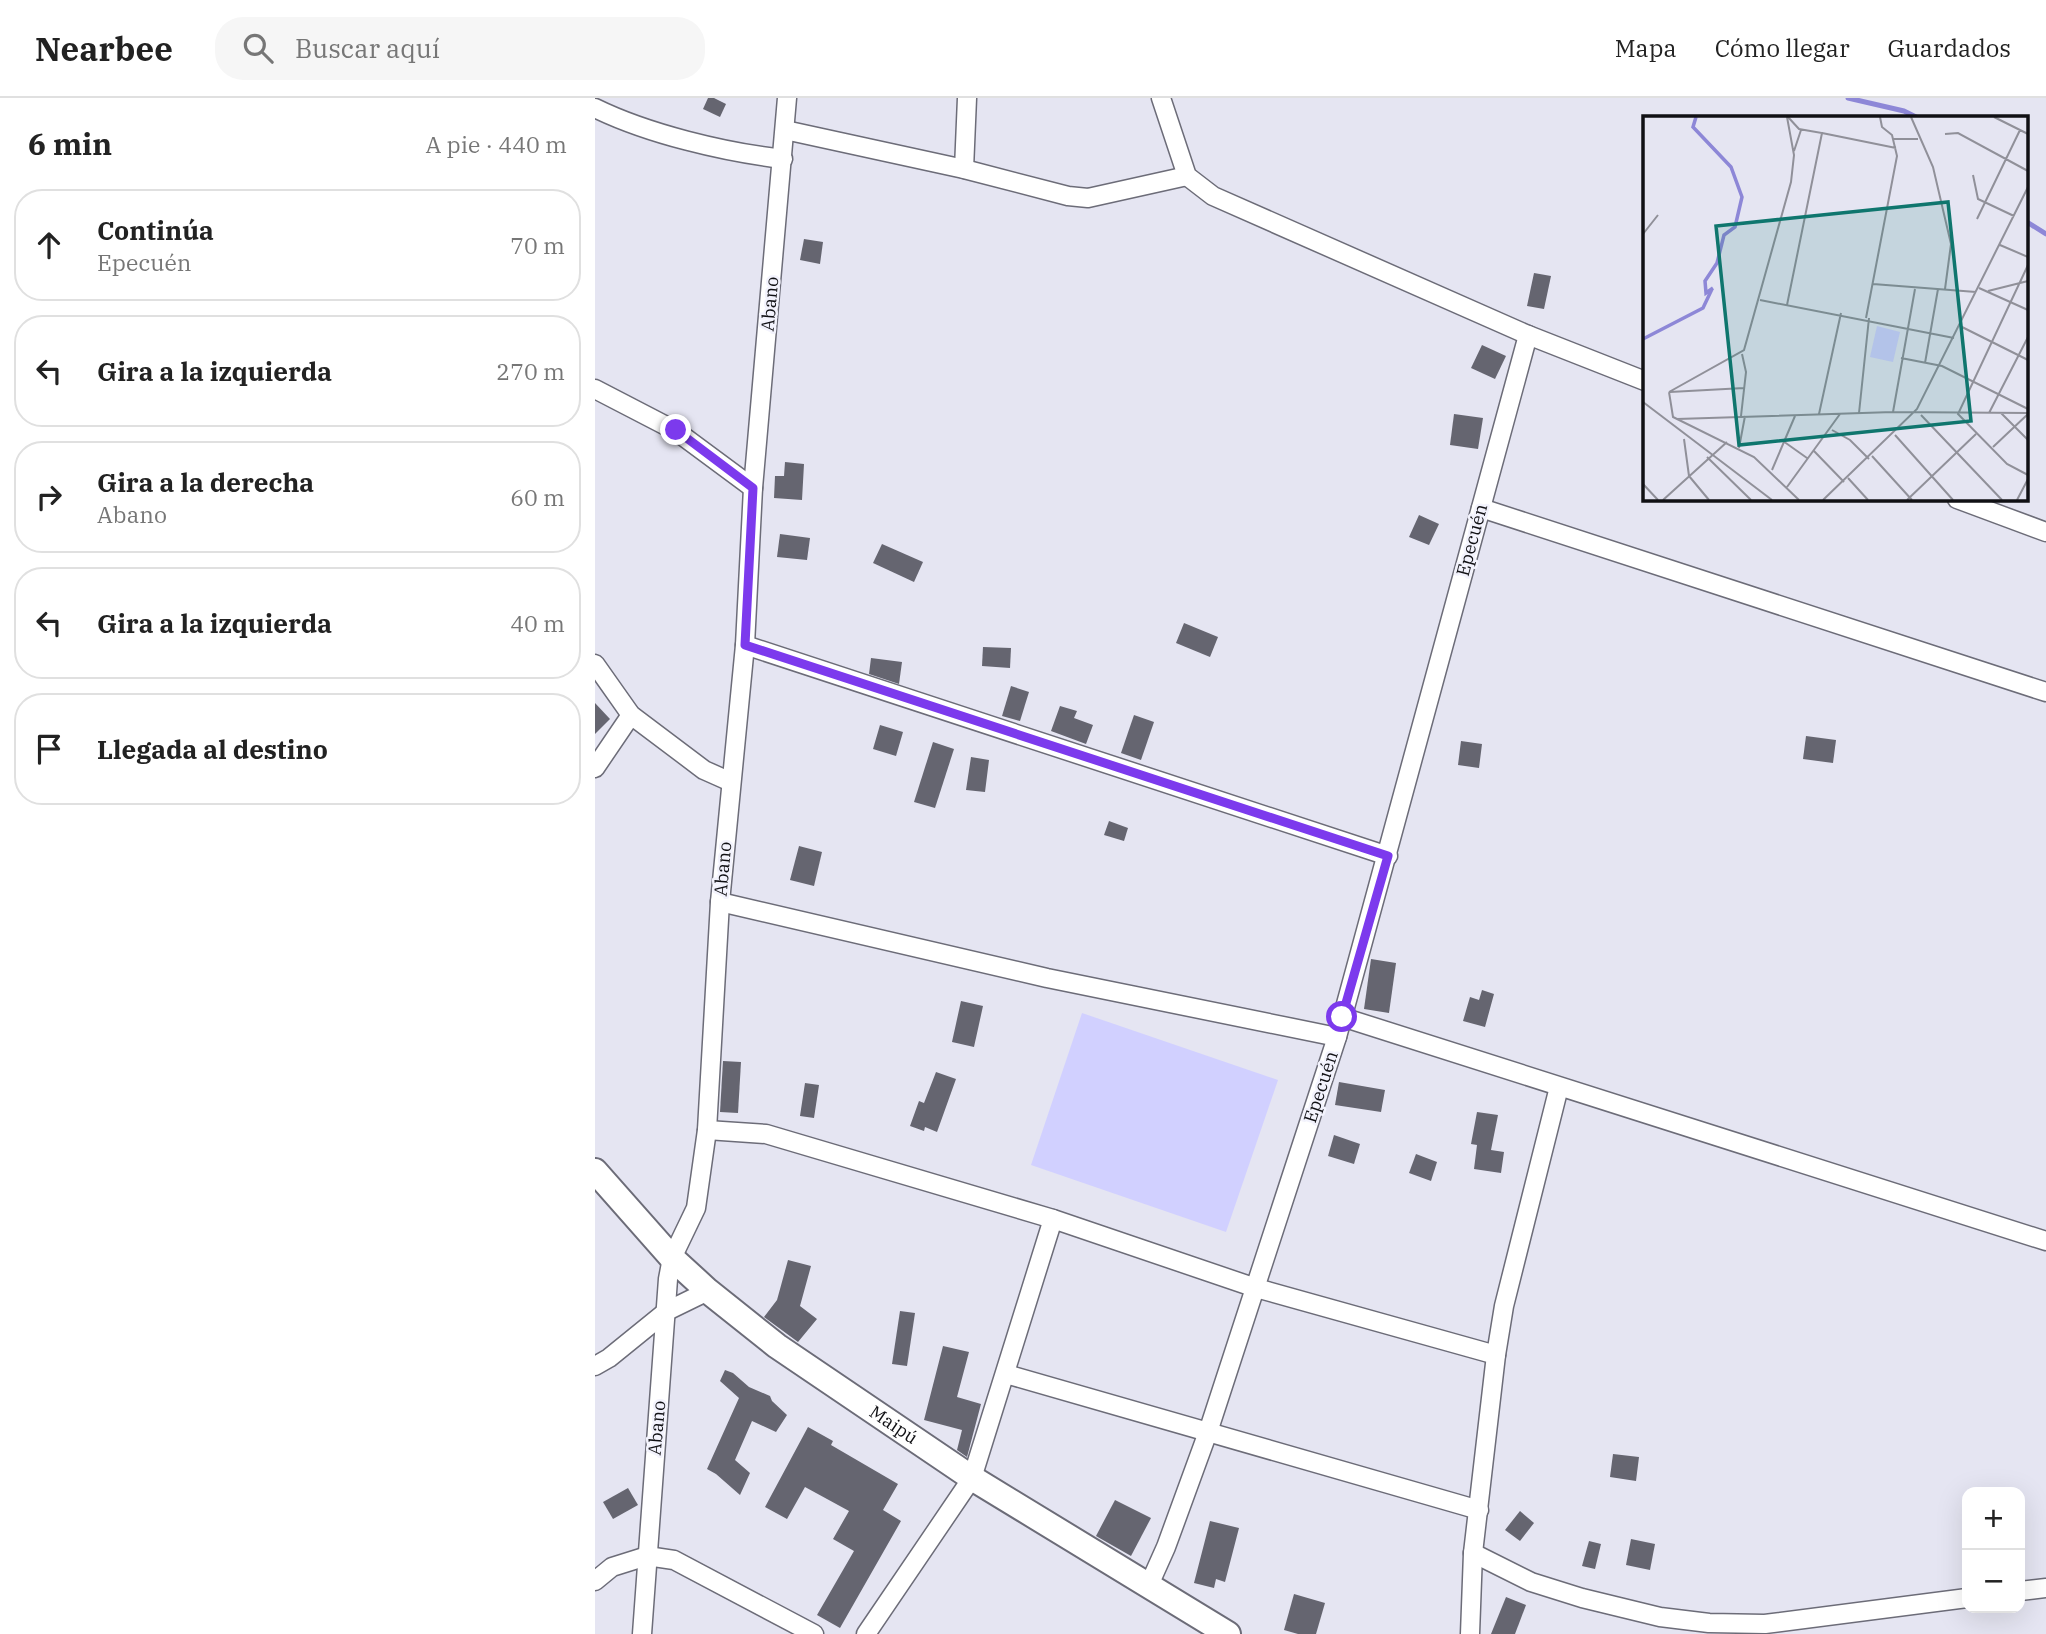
<!DOCTYPE html>
<html lang="es">
<head>
<meta charset="utf-8">
<style>
  body { margin:0; font-family:"IBM Plex Serif",serif; background:#f6f6f6; color:#222 }
  .controls { position:absolute; right:21px; bottom:21px; display:grid; overflow:hidden; border-radius:14px; box-shadow:0 7px 28px #0002 }
  .controls button { width:63px; height:63px; display:grid; place-items:center; padding:0; border:0; border-bottom:2px solid #e0e0e0; background:#fff; color:#222; font:35px sans-serif }
  .stop { position:absolute; width:21px; height:21px; margin:-16px; border:5px solid #7c3aed; border-radius:50%; background:#fff }
  .stop.end { background:#7c3aed; border-color:#fff; box-shadow:0 2px 7px #0008 }
  .list { margin:0; padding:0; list-style:none }
  h2 { display:flex; justify-content:space-between; align-items:center; height:91px; margin:0; padding:0 28px; font-size:30px }
  h2 small { font-size:23px; font-weight:400; color:#767676 }
  .list li { display:grid; grid-template-columns:46px 1fr auto; gap:21px; align-items:center; box-sizing:border-box; height:112px; margin:0 14px 14px; padding:0 14px; border:2px solid #e0e0e0; border-radius:28px }
  .list b { display:block; font-size:26px; white-space:nowrap }
  .list p { margin:0; font-size:23px; white-space:nowrap; color:#767676 }
  .list em { font-size:23px; font-style:normal; color:#767676 }
  .icon { flex:none; width:38px; height:38px; fill:none; stroke:currentColor; stroke-width:2; stroke-linecap:round; stroke-linejoin:round }
  .map { position:relative; flex:none; width:1451px; height:1536px; overflow:hidden }
  header { display:flex; align-items:center; gap:42px; box-sizing:border-box; height:98px; padding:0 35px; background:#fff; border-bottom:2px solid #e0e0e0 }
  header strong { font-size:33px }
  nav { display:flex; gap:38px; margin-inline-start:auto; font-size:24px }
  .search { width:490px; height:63px; background:#f6f6f6; display:flex; align-items:center; gap:18px; box-sizing:border-box; padding:0 24px; border-radius:28px; color:#767676; font-size:26px }
  main { display:flex }
  aside { flex:1; background:#fff }
  .map>svg:first-child { display:block }
  .green { fill:#d1d0ff }
  .lines { fill:none; stroke-linecap:round; stroke-linejoin:round }
  .stream { stroke:#8d87d7; stroke-width:5 }
  .building { fill:#656570 }
  .minor-casing { stroke:#6c6c78; stroke-width:21 }
  .secondary-casing { stroke:#6c6c78; stroke-width:28 }
  .minor { stroke:#fff; stroke-width:18 }
  .secondary { stroke:#fff; stroke-width:24 }
  .route { stroke:#7c3aed; stroke-width:9 }
  .labels { text-anchor:middle; stroke-width:5; stroke-linejoin:round; paint-order:stroke }
  .street-label { font-size:18px; fill:#101014; stroke:#f3f3fd }
  .inset-river { fill:none; stroke:#8d87d7; stroke-width:3.5 }
  .inset-road { fill:none; stroke:#909099; stroke-width:2 }
  .view { fill:#0f766e; fill-opacity:0.15; stroke:#0f766e; stroke-width:3.5 }
  .inset-edge { fill:none; stroke:#101014; stroke-width:3.5 }
</style>
</head>
<body>
<header>
<strong>Nearbee</strong>
<div class="search"><svg class="icon" aria-label="search" viewBox="0 0 24 24"><circle cx="10" cy="10" r="6"/><path d="M15 15l6 6"/></svg>Buscar aquí</div>
<nav><a>Mapa</a><a>Cómo llegar</a><a>Guardados</a></nav>
</header>
<main>
<aside>
<h2>6 min<small>A pie · 440 m</small></h2>
<ul class="list">
<li><svg class="icon" aria-label="ahead" viewBox="0 0 24 24"><path d="M12 20V5M6 11l6-6 6 6"/></svg><div><b>Continúa</b><p>Epecuén</p></div><em>70 m</em></li>
<li><svg class="icon" aria-label="left" viewBox="0 0 24 24"><path d="M17 20v-9H6M10 6l-5 5 5 5"/></svg><div><b>Gira a la izquierda</b></div><em>270 m</em></li>
<li><svg class="icon" aria-label="right" viewBox="0 0 24 24"><path d="M7 20v-9h11M14 6l5 5-5 5"/></svg><div><b>Gira a la derecha</b><p>Abano</p></div><em>60 m</em></li>
<li><svg class="icon" aria-label="left" viewBox="0 0 24 24"><path d="M17 20v-9H6M10 6l-5 5 5 5"/></svg><div><b>Gira a la izquierda</b></div><em>40 m</em></li>
<li><svg class="icon" aria-label="arrive" viewBox="0 0 24 24"><path d="M6 21V4h12l-3 4 3 4H6"/></svg><div><b>Llegada al destino</b></div></li>
</ul>
</aside>
<div class="map">
<svg width="1451" height="1536" viewBox="0 0 1451 1536">
  <rect width="100%" height="100%" fill="#e5e5f2"/>
  <!-- green -->
  <path class="green" d="M487 915 683 982 631 1134 436 1067Z"/>
  <g class="lines">
    <!-- stream -->
    <g class="stream">
      <path d="M1253 0 1309 13 1321 19"/>
      <path d="M1432 124 1451 136"/>
    </g>
  </g>
  <!-- building -->
  <g class="building">
    <path d="M113 0H119L131 6 125 19 108 11Z"/>
    <path d="M209 141 228 144 225 166 205 162Z"/>
    <path d="M939 175 956 178 949 211 932 208Z"/>
    <path d="M887 247 911 258 900 281 876 270Z"/>
    <path d="M859 316 888 320 883 351 855 347Z"/>
    <path d="M190 364 209 366 207 402 179 400 180 378H189Z"/>
    <path d="M824 417 844 426 834 447 814 439Z"/>
    <path d="M185 436 215 440 212 462 182 459Z"/>
    <path d="M287 446 328 464 319 484 278 465Z"/>
    <path d="M589 525 623 539 615 559 581 545Z"/>
    <path d="M388 549 416 550 415 570 387 568Z"/>
    <path d="M276 560 307 564 304 586 274 576Z"/>
    <path d="M416 588 434 594 425 623 407 618Z"/>
    <path d="M0 605 15 621 0 636Z"/>
    <path d="M465 608 482 613 479 620 498 627 491 646 456 633Z"/>
    <path d="M539 617 559 624 546 662 526 655Z"/>
    <path d="M285 627 308 634 301 658 278 651Z"/>
    <path d="M1211 638 1241 642 1238 665 1208 661Z"/>
    <path d="M866 643 887 646 884 670 863 667Z"/>
    <path d="M338 644 359 651 340 710 319 704Z"/>
    <path d="M376 659 394 662 390 694 371 692Z"/>
    <path d="M514 723 533 730 529 743 509 737Z"/>
    <path d="M204 748 227 754 219 788 195 782Z"/>
    <path d="M776 861 801 865 794 915 769 911Z"/>
    <path d="M887 892 899 896 890 929 868 923 875 899 884 902Z"/>
    <path d="M366 903 388 908 379 949 357 944Z"/>
    <path d="M128 963 146 964 143 1015 125 1014Z"/>
    <path d="M341 974 361 981 342 1034 330 1029 329 1033 315 1028 324 1003 329 1005Z"/>
    <path d="M744 984 790 992 786 1014 740 1007Z"/>
    <path d="M210 985 224 987 219 1020 205 1018Z"/>
    <path d="M882 1014 903 1017 896 1052 909 1054 906 1075 879 1071 882 1047 876 1046Z"/>
    <path d="M739 1037 765 1046 759 1066 733 1058Z"/>
    <path d="M821 1056 842 1064 836 1083 814 1075Z"/>
    <path d="M193 1162 216 1168 205 1208 222 1221 203 1244 169 1219 182 1202Z"/>
    <path d="M305 1213 320 1215 312 1268 297 1266Z"/>
    <path d="M348 1248 374 1254 362 1299 386 1306 372 1359 362 1352 367 1332 329 1322Z"/>
    <path d="M130 1272 138 1275 154 1289 175 1298 177 1303 192 1317 181 1334 157 1323 140 1362 155 1375 145 1397 121 1376 112 1371 144 1300 125 1283Z"/>
    <path d="M213 1329 238 1343 236 1347 303 1386 288 1412 306 1423 245 1530 222 1517 259 1453 238 1441 254 1413 210 1389 192 1421 170 1409Z"/>
    <path d="M1018 1356 1044 1359 1041 1383 1015 1379Z"/>
    <path d="M33 1390 43 1407 18 1421 8 1404Z"/>
    <path d="M520 1402 556 1420 536 1458 501 1438Z"/>
    <path d="M925 1413 939 1425 925 1443 910 1432Z"/>
    <path d="M615 1423 644 1430 630 1484 621 1481 619 1490 599 1485Z"/>
    <path d="M1036 1441 1060 1446 1055 1472 1031 1467Z"/>
    <path d="M994 1443 1006 1446 1000 1471 987 1468Z"/>
    <path d="M699 1496 730 1505 721 1536H703L689 1532Z"/>
    <path d="M911 1499 931 1507 920 1536H896Z"/>
  </g>
  <g class="lines">
    <defs>
      <g id="minor">
        <path d="M566 0 592 78 618 98 933 237 1050 283"/>
        <path d="M0 10C53 36 129 54 188 61"/>
        <path d="M190 32 369 71 473 98 493 100 592 78"/>
        <path d="M369 71 372 0"/>
        <path d="M0 291 81 333 158 390"/>
        <path d="M1362 401 1451 434"/>
        <path d="M886 410 1451 594"/>
        <path d="M150 547 793 758"/>
        <path d="M0 566 36 617 109 672 136 684"/>
        <path d="M0 670 36 617"/>
        <path d="M125 804 452 880 742 939"/>
        <path d="M747 919 1451 1143"/>
        <path d="M112 1032 171 1036 458 1121 661 1190 901 1257"/>
        <path d="M0 1268 14 1260 72 1213 113 1193"/>
        <path d="M411 1276 884 1412"/>
        <path d="M878 1455 936 1484 987 1500 1065 1519 1114 1525 1170 1526 1372 1500"/>
        <path d="M0 1483 17 1469 52 1458 79 1462 219 1536"/>
        <path d="M554 1487 571 1449 613 1334 742 939 933 237"/>
        <path d="M1425 1493 1451 1490"/>
        <path d="M47 1536 73 1181 77 1160 101 1110 112 1032 125 804 150 547 158 390 192 0"/>
        <path d="M271 1536 377 1380 458 1121"/>
        <path d="M875 1536 878 1455 901 1257 909 1208 964 989"/>
      </g>
      <g id="secondary">
        <path id="s1" d="M0 1073 77 1160 113 1193 182 1248 377 1380 633 1536"/>
      </g>
    </defs>
    <!-- minor casing -->
    <use href="#minor" class="minor-casing"/>
    <!-- secondary casing -->
    <use href="#secondary" class="secondary-casing"/>
    <!-- minor -->
    <use href="#minor" class="minor"/>
    <!-- secondary -->
    <use href="#secondary" class="secondary"/>
  </g>
  <g class="lines">
    <!-- route -->
    <path class="route" d="M81 332 158 390 150 547 793 758 747 919"/>
  </g>
  <g class="labels">
    <!-- street labels -->
    <g class="street-label">
      <text transform="translate(175 206) rotate(-85)" y="6">Abano</text>
      <text transform="translate(877 442) rotate(-75)" y="6">Epecuén</text>
      <text transform="translate(128 771) rotate(-85)" y="6">Abano</text>
      <text transform="translate(726 989) rotate(-72)" y="6">Epecuén</text>
      <text dy="6" stroke="none"><textPath href="#s1" startOffset="394">Maipú</textPath></text>
      <text transform="translate(62 1330) rotate(-85)" y="6">Abano</text>
    </g>
  </g>
  <!-- overview -->
  <g transform="translate(1048 18)">
    <rect width="385" height="385" fill="#e5e5f2"/>
    <path d="M234 210 257 216 250 246 227 241Z" fill="#d1d0ff"/>
    <path class="inset-river" d="M53 1 50 11 88 51 99 81 92 111 81 119 74 147 62 165 63 177 70 172M0 223 60 192 69 173"/>
    <path class="inset-road" d="M268 1 290 51 308 128 302 173M351 1 385 18M179 17 253 32M302 18 315 17 385 55M250 23H275M151 35 158 14M330 59 335 83 371 100M334 103 377 14M0 118 15 99M357 129 385 141M385 149 315 298 364 348 385 359M230 168 333 176M336 172 385 194M345 175 385 165M117 184 311 222M144 189 179 17 156 13 145 1M223 202 254 40 249 19 239 11 237 1M317 210 385 244M258 242 299 250 385 293M282 247 295 173M26 276 101 234 148 66 151 39 144 1M26 276 30 301 111 341 156 384M27 276 101 272M0 286 129 384M250 296 272 173M216 297 226 202M346 297 385 221M358 297 385 324M176 298 198 197M278 299 359 384M98 300 103 256 99 238M34 303 250 296 385 297M189 314 207 324 226 343M252 319 310 384M41 323 46 360 66 384M140 325 164 342M350 331 385 298M96 332 102 300M170 334 201 366M229 340 269 384M64 341 108 384M129 354 152 300M205 362 225 384M0 368 15 384M144 371 197 298M20 384 84 326M180 384 274 293 385 71M264 384 333 318M374 384 385 363"/>
    <path class="view" d="M305 86 328 305 96 329 73 110Z"/>
    <rect width="385" height="385" class="inset-edge"/>
  </g>
</svg>
<div class="controls">
<button>+</button>
<button>−</button>
</div>
<div class="stop" style="left:747px;top:919px"></div>
<div class="stop end" style="left:81px;top:332px"></div>
</div>
</main>
</body>
</html>
